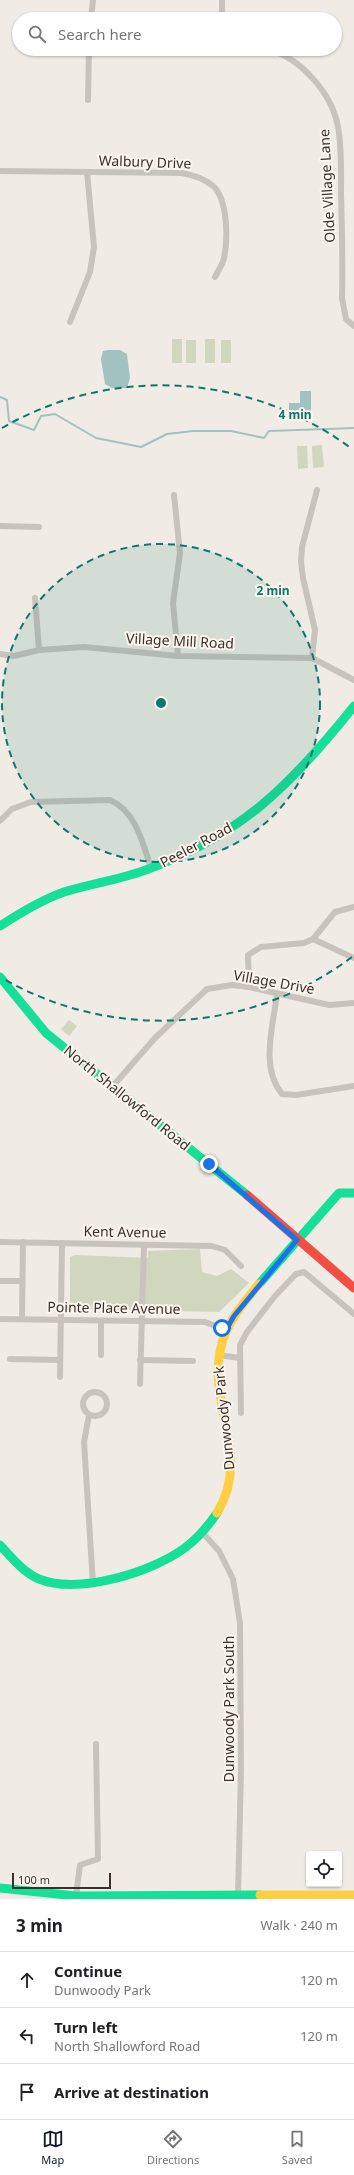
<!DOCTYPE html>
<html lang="en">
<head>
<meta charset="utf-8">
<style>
  body { margin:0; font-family:"Noto Sans",sans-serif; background:#f2f2f2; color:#202124 }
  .controls { position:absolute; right:12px; bottom:12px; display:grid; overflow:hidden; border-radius:4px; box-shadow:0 1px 3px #0004 }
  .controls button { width:36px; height:36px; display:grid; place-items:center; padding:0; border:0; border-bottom:1px solid #e0e0e0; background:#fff; color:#202124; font:20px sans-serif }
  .scale { position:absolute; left:12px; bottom:10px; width:99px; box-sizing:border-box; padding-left:4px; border:2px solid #3b302b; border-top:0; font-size:11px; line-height:14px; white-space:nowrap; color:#3b302b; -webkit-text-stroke:3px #fbf5ee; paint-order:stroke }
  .stop { position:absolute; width:12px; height:12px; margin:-9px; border:3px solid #1a73e8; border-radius:50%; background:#fff }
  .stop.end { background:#1a73e8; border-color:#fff; box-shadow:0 1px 4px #0008 }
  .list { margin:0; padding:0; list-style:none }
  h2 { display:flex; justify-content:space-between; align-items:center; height:52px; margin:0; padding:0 16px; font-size:17px }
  h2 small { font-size:13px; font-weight:400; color:#757577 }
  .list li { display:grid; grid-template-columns:26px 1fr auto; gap:12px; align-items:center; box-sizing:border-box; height:56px; padding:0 16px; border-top:1px solid #e0e0e0 }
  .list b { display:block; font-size:15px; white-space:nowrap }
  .list p { margin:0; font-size:13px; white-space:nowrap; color:#757577 }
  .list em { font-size:13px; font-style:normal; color:#757577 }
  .icon { flex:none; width:22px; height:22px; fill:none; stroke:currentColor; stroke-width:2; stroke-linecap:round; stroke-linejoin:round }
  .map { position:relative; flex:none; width:354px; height:1899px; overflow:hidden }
  .search { position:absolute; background:#fff; box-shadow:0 1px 3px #0004; left:12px; right:12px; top:12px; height:44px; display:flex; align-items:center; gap:10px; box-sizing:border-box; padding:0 14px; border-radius:22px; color:#757577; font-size:15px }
  .sheet { height:220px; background:#fff }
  nav { display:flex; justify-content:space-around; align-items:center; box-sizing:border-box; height:56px; border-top:1px solid #e0e0e0; background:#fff; font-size:11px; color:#757577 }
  nav a { display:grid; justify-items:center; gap:2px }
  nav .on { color:#111827 }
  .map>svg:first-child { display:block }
  .green { fill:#d1d6bf }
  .water { fill:#a1c2c1 }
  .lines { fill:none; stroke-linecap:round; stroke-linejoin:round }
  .stream { stroke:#a1c2c1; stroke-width:2 }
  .street { stroke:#c9c3be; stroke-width:6 }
  .fast { stroke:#16e098; stroke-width:9 }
  .slow { stroke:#ffcf43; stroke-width:9 }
  .jam { stroke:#f24e42; stroke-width:9 }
  .route { stroke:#1a73e8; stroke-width:5 }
  .ring { fill:none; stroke:#0f766e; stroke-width:2; stroke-dasharray:7 5 }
  .labels { text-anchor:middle; stroke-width:4; stroke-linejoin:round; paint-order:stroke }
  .street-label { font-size:14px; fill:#3b302b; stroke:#fbf5ee }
  .centre { fill:#0f766e; stroke:#fbf5ee; stroke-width:2 }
  .ring-label { font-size:12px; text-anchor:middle; font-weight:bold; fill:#0f766e; stroke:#fbf5ee; stroke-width:4; stroke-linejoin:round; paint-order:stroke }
</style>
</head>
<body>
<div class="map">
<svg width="354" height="1899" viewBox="0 0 354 1899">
  <rect width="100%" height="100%" fill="#f0ebe5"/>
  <!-- green -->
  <g class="green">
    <rect x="172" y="339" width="10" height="24"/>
    <rect x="205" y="339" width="10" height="24"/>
    <rect x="186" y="340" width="10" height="23"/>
    <rect x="221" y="340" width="10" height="23"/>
    <path d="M322 445 324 467 313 468 312 446Z"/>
    <path d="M297 446H307L308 468 298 469Z"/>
    <path d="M69 1020 77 1026 69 1036 61 1029Z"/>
    <path d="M200 1249 202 1272 217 1276 231 1269 249 1283 219 1312 71 1309 70 1306V1257L75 1255 148 1258V1251Z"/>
  </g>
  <!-- water -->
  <g class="water">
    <path d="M108 350H120L127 354 130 378 127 388H112L105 384 101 359 103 351Z"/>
    <path d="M300 391H311V414H289V403H300Z"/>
  </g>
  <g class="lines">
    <!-- stream -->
    <path class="stream" d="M0 397 7 400 9 421 34 430 41 416 55 414 96 438 141 447 167 434 193 431H231L264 438 269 431 354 428"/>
    <!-- street -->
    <g class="street">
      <path d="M222 0V19"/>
      <path d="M91 19 93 0"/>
      <path d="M267 49C300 57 332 93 338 127 342 148 341 172 341 194 342 229 343 263 342 298L346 319 354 326"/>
      <path d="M88 100 89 49"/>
      <path d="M0 171 182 173C193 175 204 178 213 186 228 199 228 240 224 258 223 264 218 271 215 277"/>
      <path d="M70 322 90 272 94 247 87 172"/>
      <path d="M174 495 180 553 173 603 178 656"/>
      <path d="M0 526 39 527"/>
      <path d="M35 598 39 650"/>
      <path d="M0 654 14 656 39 650 84 647 178 656 312 658 354 680"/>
      <path d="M312 658 315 630 303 578 301 562 302 547 317 490"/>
      <path d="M0 821 12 809 31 802 110 800C136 811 143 844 151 868"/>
      <path d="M313 939 354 958"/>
      <path d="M249 987 248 955 261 947 304 943 313 939 335 912 354 907"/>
      <path d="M277 994C273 1027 260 1067 282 1094L296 1095 354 1086"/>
      <path d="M112 1087 155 1038 207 989 232 985 249 987 329 1005 354 1003"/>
      <path d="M0 1242 212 1246 225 1250 241 1266"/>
      <path d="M0 1281H22"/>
      <path d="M0 1319 205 1322 226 1330"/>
      <path d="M22 1319 23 1242"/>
      <path d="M101 1355V1321"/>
      <path d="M218 1355 240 1358"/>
      <path d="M10 1359 60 1360"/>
      <path d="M140 1360 193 1361"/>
      <path d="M60 1377 62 1243"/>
      <path d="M140 1384 144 1245"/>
      <circle cx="95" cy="1404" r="12"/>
      <path d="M241 1413 240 1345 247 1332 275 1296 296 1274 304 1272 354 1314"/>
      <path d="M89 1415 84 1442 93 1584"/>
      <path d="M202 1532 219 1551 233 1579 240 1623 241 1770 238 1896"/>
      <path d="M76 1896 80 1865 98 1859 96 1744"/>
    </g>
    <!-- fast -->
    <g class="fast">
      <path d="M0 926C20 913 41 900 64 892 90 884 117 880 143 871 240 837 292 784 354 706"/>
      <path d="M0 977 46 1033 247 1195"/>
      <path d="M259 1284 339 1193H354"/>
      <path d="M0 1545C11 1557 24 1573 39 1579 79 1595 153 1572 186 1547 198 1538 208 1526 217 1513"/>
      <path d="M0 1888 76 1896 260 1895"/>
    </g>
    <!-- slow -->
    <g class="slow">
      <path d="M217 1513C253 1454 205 1405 222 1343 228 1321 245 1301 259 1284"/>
      <path d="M260 1895H354"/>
    </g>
    <!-- jam -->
    <path class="jam" d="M247 1195 354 1288"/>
  </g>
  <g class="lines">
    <!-- route -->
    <path class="route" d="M209 1164 297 1240 234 1316 226 1330 222 1328"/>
  </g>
  <!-- distance rings -->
  <circle cx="161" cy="703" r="159" fill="#0f766e" fill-opacity=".12"/>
  <g class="ring">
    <circle cx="161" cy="703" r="159"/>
    <path d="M352 957A318 318 0 0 1 2 978M2 428A318 318 0 0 1 352 449"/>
  </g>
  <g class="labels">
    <!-- street labels -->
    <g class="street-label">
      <text transform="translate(145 162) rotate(2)" y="5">Walbury Drive</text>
      <text transform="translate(327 186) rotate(-93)" y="5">Olde Village Lane</text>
      <text transform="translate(180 641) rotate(3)" y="5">Village Mill Road</text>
      <text transform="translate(196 845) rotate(-28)" y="5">Peeler Road</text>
      <text transform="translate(274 982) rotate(10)" y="5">Village Drive</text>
      <text transform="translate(127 1098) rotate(39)" y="5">North Shallowford Road</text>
      <text transform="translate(125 1232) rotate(1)" y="5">Kent Avenue</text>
      <text transform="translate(114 1308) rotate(1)" y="5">Pointe Place Avenue</text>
      <text transform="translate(224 1418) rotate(-96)" y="5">Dunwoody Park</text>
      <text transform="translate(229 1709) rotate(-90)" y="5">Dunwoody Park South</text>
    </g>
  </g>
  <circle cx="161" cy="703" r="6" class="centre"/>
  <g class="ring-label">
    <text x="295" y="419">4 min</text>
    <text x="273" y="595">2 min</text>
  </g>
</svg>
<div class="controls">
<button><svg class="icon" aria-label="locate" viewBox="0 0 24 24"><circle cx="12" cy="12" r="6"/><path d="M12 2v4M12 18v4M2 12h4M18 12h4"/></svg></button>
</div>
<div class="scale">100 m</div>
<div class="stop" style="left:222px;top:1328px"></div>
<div class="stop end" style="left:209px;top:1164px"></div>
<div class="search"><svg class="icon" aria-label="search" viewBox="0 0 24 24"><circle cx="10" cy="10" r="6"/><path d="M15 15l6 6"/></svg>Search here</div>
</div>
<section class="sheet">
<h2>3 min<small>Walk · 240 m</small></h2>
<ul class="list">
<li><svg class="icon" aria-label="ahead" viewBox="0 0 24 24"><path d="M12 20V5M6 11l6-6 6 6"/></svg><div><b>Continue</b><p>Dunwoody Park</p></div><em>120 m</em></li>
<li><svg class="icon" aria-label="left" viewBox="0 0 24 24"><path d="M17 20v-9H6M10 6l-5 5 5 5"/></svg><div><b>Turn left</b><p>North Shallowford Road</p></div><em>120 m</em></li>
<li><svg class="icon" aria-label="arrive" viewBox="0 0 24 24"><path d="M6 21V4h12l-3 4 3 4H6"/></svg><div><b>Arrive at destination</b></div></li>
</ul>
</section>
<nav>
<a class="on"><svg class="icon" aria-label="map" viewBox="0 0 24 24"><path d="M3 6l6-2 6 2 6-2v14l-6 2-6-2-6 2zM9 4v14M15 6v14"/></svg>Map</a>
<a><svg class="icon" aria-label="directions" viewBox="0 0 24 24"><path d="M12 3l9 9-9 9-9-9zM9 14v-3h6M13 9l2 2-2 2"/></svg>Directions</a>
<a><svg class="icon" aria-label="saved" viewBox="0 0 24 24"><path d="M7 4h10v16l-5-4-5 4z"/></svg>Saved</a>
</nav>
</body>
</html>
